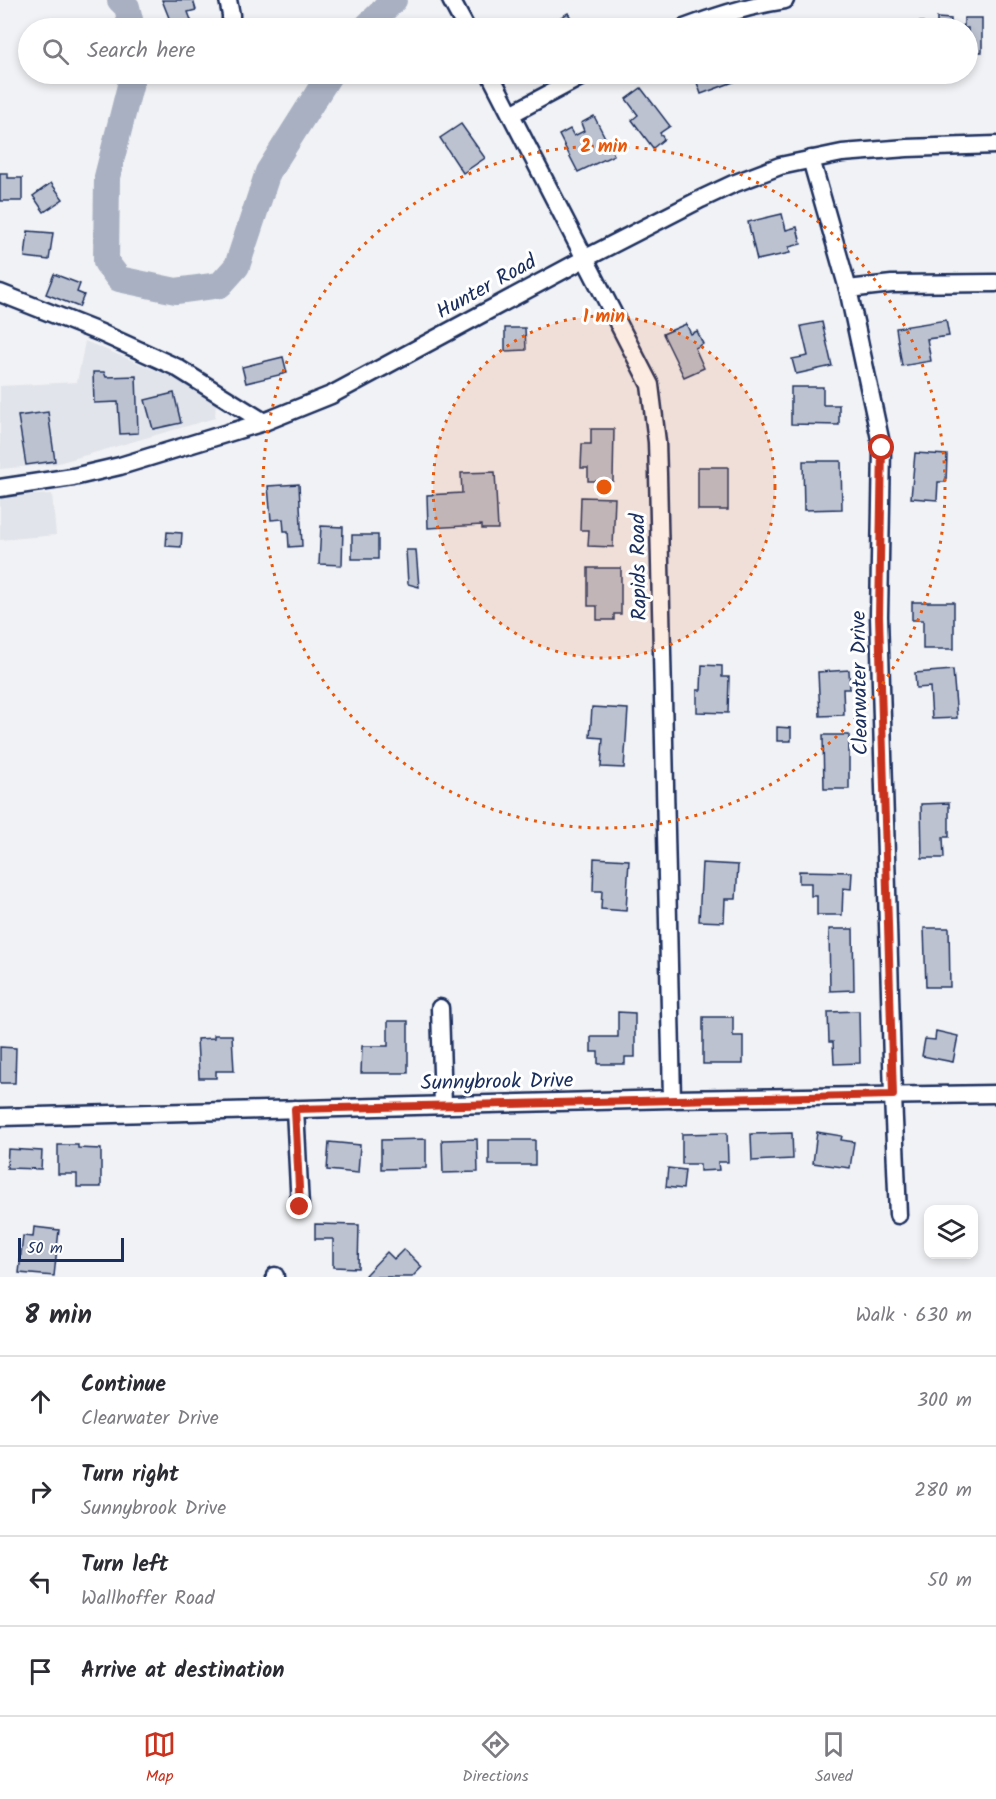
<!DOCTYPE html>
<html lang="en">
<head>
<meta charset="utf-8">
<style>
  body { margin:0; font-family:Kalam,sans-serif; background:#f7f7f7; color:#2b2b33 }
  .controls { position:absolute; right:18px; bottom:18px; display:grid; overflow:hidden; border-radius:12px; box-shadow:0 3px 9px #0003 }
  .controls button { width:54px; height:54px; display:grid; place-items:center; padding:0; border:0; border-bottom:2px solid #e1e1e2; background:#fff; color:#2b2b33; font:30px sans-serif }
  .scale { position:absolute; left:18px; bottom:15px; width:106px; box-sizing:border-box; padding-left:6px; border:3px solid #1b2f5e; border-top:0; font-size:16px; line-height:21px; white-space:nowrap; color:#1b2f5e; -webkit-text-stroke:4px #fff; paint-order:stroke }
  .stop { position:absolute; width:18px; height:18px; margin:-14px; border:4px solid #c8321e; border-radius:50%; background:#fff }
  .stop.end { background:#c8321e; border-color:#fff; box-shadow:0 2px 6px #0008 }
  .list { margin:0; padding:0; list-style:none }
  h2 { display:flex; justify-content:space-between; align-items:center; height:78px; margin:0; padding:0 24px; font-size:26px }
  h2 small { font-size:20px; font-weight:400; color:#7c7c81 }
  .list li { display:grid; grid-template-columns:39px 1fr auto; gap:18px; align-items:center; box-sizing:border-box; height:90px; padding:0 24px; border-top:2px solid #e1e1e2 }
  .list b { display:block; font-size:22px; white-space:nowrap }
  .list p { margin:0; font-size:20px; white-space:nowrap; color:#7c7c81 }
  .list em { font-size:20px; font-style:normal; color:#7c7c81 }
  .icon { flex:none; width:33px; height:33px; fill:none; stroke:currentColor; stroke-width:2; stroke-linecap:round; stroke-linejoin:round }
  .map { position:relative; flex:none; width:996px; height:1277px; overflow:hidden }
  .search { position:absolute; background:#fff; box-shadow:0 3px 9px #0003; left:18px; right:18px; top:18px; height:66px; display:flex; align-items:center; gap:15px; box-sizing:border-box; padding:0 21px; border-radius:33px; color:#7c7c81; font-size:22px }
  .sheet { height:438px; background:#fff }
  nav { display:flex; justify-content:space-around; align-items:center; box-sizing:border-box; height:84px; border-top:2px solid #e1e1e2; background:#fff; font-size:16px; color:#7c7c81 }
  nav a { display:grid; justify-items:center; gap:3px }
  nav .on { color:#c8321e }
  .map>svg:first-child { display:block }
  .built { fill:#e1e4ea }
  .lines { fill:none; stroke-linecap:round; stroke-linejoin:round }
  .river { stroke:#a8b0c2; stroke-width:26 }
  .building { fill:#bcc2d0; stroke:#1b2f5e; stroke-width:1.5 }
  .minor-casing { stroke:#1b2f5e; stroke-width:21 }
  .minor { stroke:#fff; stroke-width:16 }
  .route { stroke:#c8321e; stroke-width:8 }
  .ring { fill:none; stroke:#e8590c; stroke-width:3; stroke-dasharray:3 6 }
  .labels { text-anchor:middle; stroke-width:6; stroke-linejoin:round; paint-order:stroke }
  .street-label { font-size:21px; fill:#1b2f5e; stroke:#fff }
  .centre { fill:#e8590c; stroke:#fff; stroke-width:3 }
  .ring-label { font-size:18px; text-anchor:middle; font-weight:bold; fill:#e8590c; stroke:#fff; stroke-width:6; stroke-linejoin:round; paint-order:stroke }
</style>
</head>
<body>
<div class="map">
<svg width="996" height="1277" viewBox="0 0 996 1277">
  <rect width="100%" height="100%" fill="#f1f2f5"/>
  <filter id="ink" filterUnits="userSpaceOnUse"><feTurbulence type="fractalNoise" baseFrequency=".0167" numOctaves="2"/><feDisplacementMap in="SourceGraphic" scale="12" xChannelSelector="R" yChannelSelector="G"/><feConvolveMatrix kernelMatrix="1 2 1 2 8 2 1 2 1" color-interpolation-filters="sRGB"/></filter>
  <g filter="url(#ink)">
    <!-- built -->
    <g class="built">
      <path d="M85 341 201 389 216 402 215 418 55 464 0 469V386L77 382Z"/>
      <path d="M52 494 56 535 0 540V497Z"/>
    </g>
    <g class="lines">
      <!-- river -->
      <g class="river">
        <path d="M120 0 127 7 132 28"/>
        <path d="M365 28 394 0"/>
        <path d="M133 74 107 177 106 262 119 279 176 291 220 285 237 266 268 172 330 74"/>
      </g>
    </g>
    <!-- building -->
    <g class="building">
      <path d="M162 0H193L196 10 188 12 194 28H173Z"/>
      <path d="M568 13 577 28H542Z"/>
      <path d="M937 18 951 19V26H964V18H982V52H969V60H968V28H937Z"/>
      <path d="M923 22V28H897L896 23Z"/>
      <path d="M694 74H733L736 81 701 94Z"/>
      <path d="M746 74H783L747 80Z"/>
      <path d="M641 88 670 126 660 133 664 139 653 148 632 120 638 115 626 99Z"/>
      <path d="M594 116 614 155 578 172 559 135 570 129 574 136 584 131 581 123Z"/>
      <path d="M461 124 485 158 463 173 440 138Z"/>
      <path d="M0 173H8V178H22V201H0Z"/>
      <path d="M51 183 63 199 44 212 33 196Z"/>
      <path d="M782 214 786 230 797 227 801 244 789 247 790 253 757 260 748 222Z"/>
      <path d="M28 231 53 233 49 260 25 257Z"/>
      <path d="M54 274 80 284 77 292 84 295 79 307 46 294Z"/>
      <path d="M946 320 949 336 927 339 931 361 902 366 896 328Z"/>
      <path d="M822 322 832 366 796 374 792 359 808 356 801 326Z"/>
      <path d="M686 324 691 334 697 331 703 344 695 348 704 368 684 377 663 334Z"/>
      <path d="M505 328H525L526 350 505 351Z"/>
      <path d="M283 357 287 373 246 383 242 367Z"/>
      <path d="M93 372H104L106 377 136 376 138 433 120 434 118 402 94 403Z"/>
      <path d="M791 387H823V405H839V425L791 424Z"/>
      <path d="M174 393 181 423 153 429 145 400Z"/>
      <path d="M48 412 55 461 26 465 18 416Z"/>
      <path d="M591 429H614L613 481H588V468H581L582 444H591Z"/>
      <path d="M915 453 947 455 946 482H938L937 500 911 498Z"/>
      <path d="M803 461H841L842 509 804 510Z"/>
      <rect x="698" y="467" width="30" height="43"/>
      <path d="M495 472 498 529H482V525L428 528 427 495 462 493 461 473Z"/>
      <path d="M299 484 302 546 289 547 288 531H284L283 519 271 520 268 486Z"/>
      <path d="M581 497 615 498 613 547 588 546 589 530H580Z"/>
      <path d="M321 526 343 527 342 565 319 564Z"/>
      <path d="M167 532 182 533 181 547 166 546Z"/>
      <rect x="352" y="535" width="26" height="24"/>
      <path d="M406 550H416L419 587 408 584Z"/>
      <path d="M588 568H621V614H614V620H597V606H588Z"/>
      <path d="M912 602H954V649H923V620H912Z"/>
      <path d="M702 665 722 666V677H729L728 713 697 712V690H701Z"/>
      <path d="M849 670 850 689H843L844 715 820 716 818 672Z"/>
      <path d="M953 670 957 718 932 719 930 687 916 688 915 673Z"/>
      <path d="M592 707 628 709 624 768 601 767 603 738 590 737Z"/>
      <path d="M777 727 791 728V741H777Z"/>
      <path d="M823 735H849V789H824Z"/>
      <path d="M949 803V837H943L944 858H922L921 804Z"/>
      <path d="M594 858 629 860 626 911 601 909 602 891H593Z"/>
      <path d="M702 863 738 865 736 899H725L724 922 699 921Z"/>
      <path d="M799 871 852 872 851 889 843 888 842 915H817V896H811V883H799Z"/>
      <path d="M924 928H949L950 987H926Z"/>
      <path d="M829 929H853L854 990 830 991Z"/>
      <path d="M859 1011 860 1063 834 1064 833 1042H829L828 1012Z"/>
      <path d="M618 1012 635 1013V1057H625V1064H598V1052H591V1037H618Z"/>
      <path d="M703 1017H733V1036H743V1064H703Z"/>
      <path d="M388 1021H408V1073H361L362 1046H388Z"/>
      <path d="M936 1031 958 1036 953 1062 922 1056 925 1039 935 1040Z"/>
      <path d="M214 1035H232L234 1071H216V1078H199L197 1039 214 1038Z"/>
      <path d="M0 1047 16 1048 15 1083H0Z"/>
      <path d="M817 1132 842 1136 841 1140 854 1142 850 1168 813 1163Z"/>
      <path d="M727 1133 728 1162H718L719 1170 700 1171V1164H682V1134Z"/>
      <path d="M792 1133 793 1159 752 1161 751 1134Z"/>
      <path d="M426 1139V1168L381 1169V1140Z"/>
      <path d="M477 1139 478 1172 443 1173 442 1140Z"/>
      <rect x="489" y="1140" width="46" height="25"/>
      <path d="M329 1142 360 1145 358 1173 327 1170Z"/>
      <path d="M58 1145H78V1148L101 1149V1187H77V1174H58Z"/>
      <path d="M8 1149 42 1151 41 1169 7 1168Z"/>
      <path d="M668 1168 685 1170 683 1189 666 1187Z"/>
      <path d="M315 1224 359 1225 358 1268 333 1267V1239H315Z"/>
      <path d="M34 1227 59 1230 54 1276 19 1273 23 1236 33 1237Z"/>
      <path d="M404 1249 422 1267 412 1277H368L365 1275 387 1252 394 1259Z"/>
    </g>
    <g class="lines">
      <defs>
        <g id="minor">
          <path d="M228 0 231 15V28"/>
          <path d="M451 0 466 28"/>
          <path d="M684 28C716 16 751 5 785 0"/>
          <path d="M490 74 650 385 657 442 658 474 672 1099"/>
          <path d="M511 114 586 74"/>
          <path d="M811 159 848 289 882 448 879 616 893 1096 898 1215"/>
          <path d="M848 289 892 284 996 283"/>
          <path d="M0 293 101 333 176 367 264 422"/>
          <path d="M0 488 73 477 120 466 264 422 331 395 584 259 701 199 733 184 780 166 842 153 907 148 996 145"/>
          <path d="M440 1008 443 1105"/>
          <path d="M295 1109 300 1207"/>
          <path d="M0 1117 672 1099 996 1094"/>
          <path d="M275 1276V1277"/>
        </g>
      </defs>
      <!-- minor casing -->
      <use href="#minor" class="minor-casing"/>
      <!-- minor -->
      <use href="#minor" class="minor"/>
    </g>
  </g>
  <g class="lines" filter="url(#ink)">
    <!-- route -->
    <path class="route" d="M300 1207 295 1109 893 1095 879 616 882 448"/>
  </g>
  <!-- distance rings -->
  <circle cx="604" cy="487" r="171" fill="#e8590c" fill-opacity=".12"/>
  <g class="ring">
    <circle cx="604" cy="487" r="171"/>
    <circle cx="604" cy="487" r="341"/>
  </g>
  <g class="labels">
    <!-- street labels -->
    <g class="street-label">
      <text transform="translate(486 286) rotate(-29)" y="7">Hunter Road</text>
      <text transform="translate(638 567) rotate(-91)" y="7">Rapids Road</text>
      <text transform="translate(859 683) rotate(-91)" y="7">Clearwater Drive</text>
      <text transform="translate(497 1081) rotate(-1)" y="7">Sunnybrook Drive</text>
    </g>
  </g>
  <circle cx="604" cy="487" r="9" class="centre"/>
  <g class="ring-label">
    <text x="604" y="152">2 min</text>
    <text x="604" y="322">1 min</text>
  </g>
</svg>
<div class="controls">
<button><svg class="icon" aria-label="layers" viewBox="0 0 24 24"><path d="M12 4l9 5-9 5-9-5zM3 14l9 5 9-5"/></svg></button>
</div>
<div class="scale">50 m</div>
<div class="stop" style="left:882px;top:448px"></div>
<div class="stop end" style="left:300px;top:1207px"></div>
<div class="search"><svg class="icon" aria-label="search" viewBox="0 0 24 24"><circle cx="10" cy="10" r="6"/><path d="M15 15l6 6"/></svg>Search here</div>
</div>
<section class="sheet">
<h2>8 min<small>Walk · 630 m</small></h2>
<ul class="list">
<li><svg class="icon" aria-label="ahead" viewBox="0 0 24 24"><path d="M12 20V5M6 11l6-6 6 6"/></svg><div><b>Continue</b><p>Clearwater Drive</p></div><em>300 m</em></li>
<li><svg class="icon" aria-label="right" viewBox="0 0 24 24"><path d="M7 20v-9h11M14 6l5 5-5 5"/></svg><div><b>Turn right</b><p>Sunnybrook Drive</p></div><em>280 m</em></li>
<li><svg class="icon" aria-label="left" viewBox="0 0 24 24"><path d="M17 20v-9H6M10 6l-5 5 5 5"/></svg><div><b>Turn left</b><p>Wallhoffer Road</p></div><em>50 m</em></li>
<li><svg class="icon" aria-label="arrive" viewBox="0 0 24 24"><path d="M6 21V4h12l-3 4 3 4H6"/></svg><div><b>Arrive at destination</b></div></li>
</ul>
</section>
<nav>
<a class="on"><svg class="icon" aria-label="map" viewBox="0 0 24 24"><path d="M3 6l6-2 6 2 6-2v14l-6 2-6-2-6 2zM9 4v14M15 6v14"/></svg>Map</a>
<a><svg class="icon" aria-label="directions" viewBox="0 0 24 24"><path d="M12 3l9 9-9 9-9-9zM9 14v-3h6M13 9l2 2-2 2"/></svg>Directions</a>
<a><svg class="icon" aria-label="saved" viewBox="0 0 24 24"><path d="M7 4h10v16l-5-4-5 4z"/></svg>Saved</a>
</nav>
</body>
</html>
